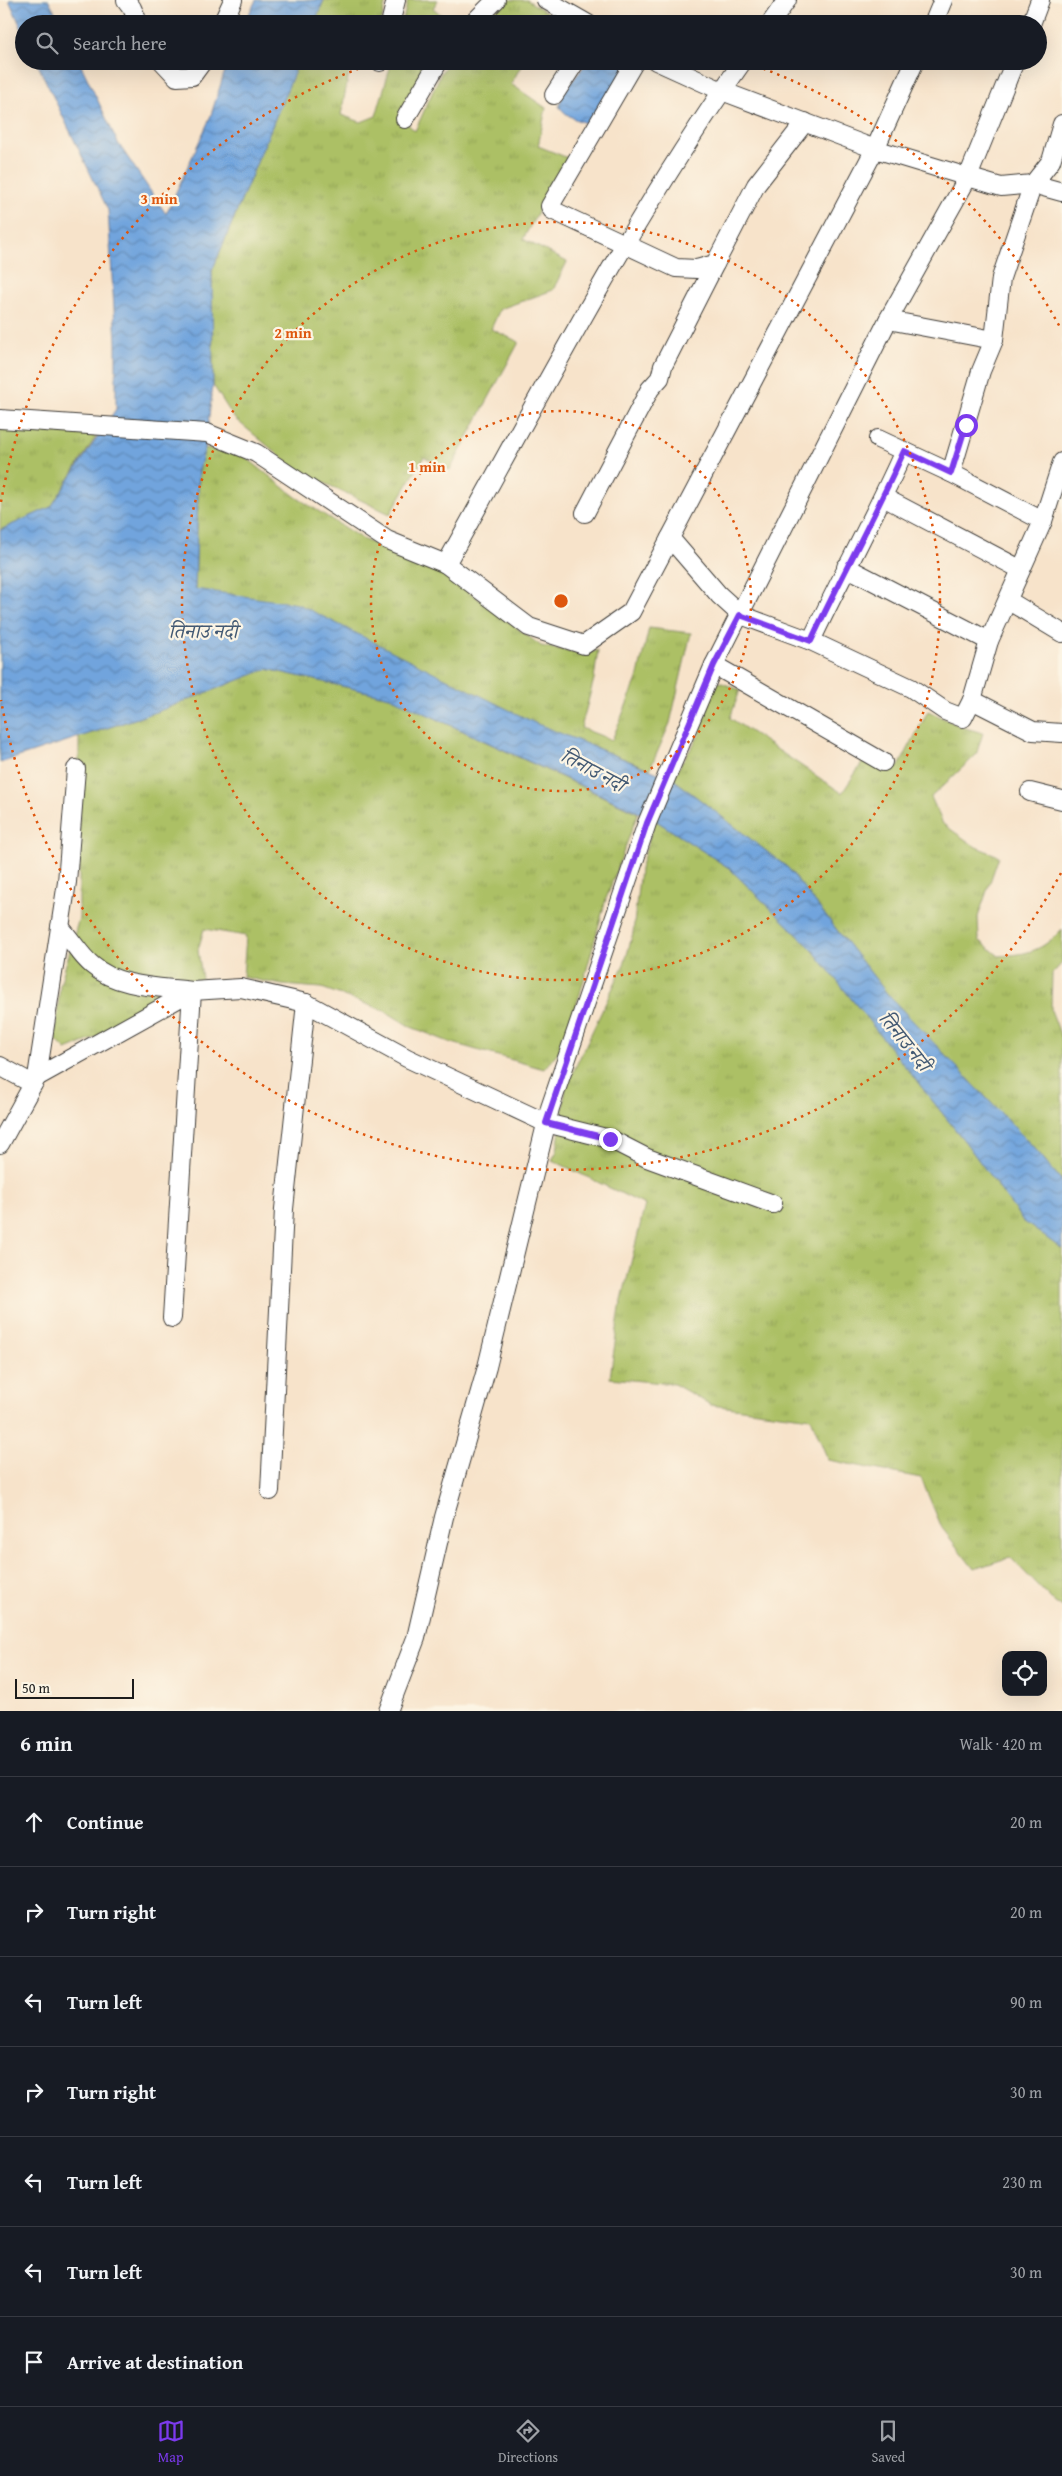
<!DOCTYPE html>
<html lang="en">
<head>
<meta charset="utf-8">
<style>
  body { margin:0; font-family:"Gentium Book Plus","Noto Serif Devanagari",serif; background:#20242c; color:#f1f3f6 }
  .controls { position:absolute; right:15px; bottom:15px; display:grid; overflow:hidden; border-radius:10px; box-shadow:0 5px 20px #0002 }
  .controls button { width:45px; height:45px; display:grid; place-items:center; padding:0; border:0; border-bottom:1px solid #363941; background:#171b24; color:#f1f3f6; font:25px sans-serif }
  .scale { position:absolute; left:15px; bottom:12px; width:119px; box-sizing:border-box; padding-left:5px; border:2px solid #1c1c1c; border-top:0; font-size:14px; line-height:18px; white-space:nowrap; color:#1c1c1c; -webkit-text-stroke:4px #fcf5e5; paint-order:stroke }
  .stop { position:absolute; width:15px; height:15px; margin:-11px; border:4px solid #7c3aed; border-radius:50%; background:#fff }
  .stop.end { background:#7c3aed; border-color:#fff; box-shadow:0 1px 5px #0008 }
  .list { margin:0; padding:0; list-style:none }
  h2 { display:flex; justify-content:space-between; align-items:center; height:65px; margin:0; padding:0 20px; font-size:21px }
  h2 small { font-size:16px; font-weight:400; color:#9ea1a6 }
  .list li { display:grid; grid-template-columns:32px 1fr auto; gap:15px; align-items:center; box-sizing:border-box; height:90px; padding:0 20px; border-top:1px solid #363941 }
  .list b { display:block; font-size:19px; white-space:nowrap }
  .list em { font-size:16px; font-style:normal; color:#9ea1a6 }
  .icon { flex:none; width:28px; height:28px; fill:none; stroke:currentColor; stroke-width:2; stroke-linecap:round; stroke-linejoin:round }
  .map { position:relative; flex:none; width:1062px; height:1711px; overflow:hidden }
  .search { position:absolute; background:#171b24; box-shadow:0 5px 20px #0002; left:15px; right:15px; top:15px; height:55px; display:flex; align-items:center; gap:12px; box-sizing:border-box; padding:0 18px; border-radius:28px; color:#9ea1a6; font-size:19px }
  .sheet { height:695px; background:#171b24 }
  nav { display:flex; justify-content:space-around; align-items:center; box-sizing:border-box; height:70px; border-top:1px solid #363941; background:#171b24; font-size:14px; color:#9ea1a6 }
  nav a { display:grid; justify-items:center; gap:2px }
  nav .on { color:#7c3aed }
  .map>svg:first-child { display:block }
  .grass { fill:url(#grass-tufts); stroke:#646e40 }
  .water { fill:url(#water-waves); stroke:#46607c }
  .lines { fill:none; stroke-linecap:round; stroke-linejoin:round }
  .minor-casing { stroke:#3d3a36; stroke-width:20 }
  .minor { stroke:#fff; stroke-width:18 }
  .route { stroke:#7c3aed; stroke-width:6 }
  .ring { fill:none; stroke:#de560d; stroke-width:2.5; stroke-dasharray:2.5 5 }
  .labels { text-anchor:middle; stroke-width:4.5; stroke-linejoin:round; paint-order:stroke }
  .water-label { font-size:20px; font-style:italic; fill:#425973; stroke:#fcf5e5 }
  .centre { fill:#de560d; stroke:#fcf5e5; stroke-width:2.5 }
  .ring-label { font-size:15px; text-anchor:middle; font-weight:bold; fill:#de560d; stroke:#fcf5e5; stroke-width:4.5; stroke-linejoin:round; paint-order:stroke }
</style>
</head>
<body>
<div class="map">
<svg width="1062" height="1711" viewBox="0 0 1062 1711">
  <defs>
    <pattern id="grass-tufts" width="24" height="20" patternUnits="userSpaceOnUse" patternTransform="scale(1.25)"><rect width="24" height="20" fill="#acc065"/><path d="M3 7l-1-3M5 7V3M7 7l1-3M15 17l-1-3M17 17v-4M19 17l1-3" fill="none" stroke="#93a457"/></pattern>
    <pattern id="water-waves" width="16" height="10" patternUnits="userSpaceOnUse" patternTransform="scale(1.25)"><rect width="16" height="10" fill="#71a4dd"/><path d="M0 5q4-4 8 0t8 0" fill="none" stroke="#5c85b2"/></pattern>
  </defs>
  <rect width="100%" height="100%" fill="#fcf5e5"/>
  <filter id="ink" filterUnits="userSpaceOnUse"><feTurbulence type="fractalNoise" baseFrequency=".02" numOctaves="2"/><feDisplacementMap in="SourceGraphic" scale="10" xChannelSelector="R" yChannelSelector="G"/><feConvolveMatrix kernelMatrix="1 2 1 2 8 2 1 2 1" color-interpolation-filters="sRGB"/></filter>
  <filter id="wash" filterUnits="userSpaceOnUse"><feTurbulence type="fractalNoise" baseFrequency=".0096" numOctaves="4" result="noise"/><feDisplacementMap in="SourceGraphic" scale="20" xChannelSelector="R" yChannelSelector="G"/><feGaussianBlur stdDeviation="1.12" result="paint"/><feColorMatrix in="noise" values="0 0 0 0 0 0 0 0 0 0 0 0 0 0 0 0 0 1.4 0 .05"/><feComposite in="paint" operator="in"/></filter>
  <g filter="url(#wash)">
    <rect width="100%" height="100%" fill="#f7e3ca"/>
    <!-- grass -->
    <g class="grass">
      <path d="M324 0H386L381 24H314Z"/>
      <path d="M408 0H438L433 8 452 24H402Z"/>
      <path d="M508 0H527L551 15 546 24H480Z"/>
      <path d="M299 61H351L341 115 361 122 376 116 392 61H432L411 91 400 117 415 131 442 71 450 61H524L511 84 546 108 538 146 568 158 523 239 567 262 553 290 500 309 491 329 519 342 450 470 424 457 390 514 297 470 234 418 213 385 212 271Z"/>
      <path d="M0 429 97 435 51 507 0 530Z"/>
      <path d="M205 448 244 456 296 497 364 540 443 572 541 646 586 654 598 650 594 679 581 728 612 740 637 679 649 628 691 633 670 723 650 769 195 589 199 470Z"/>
      <path d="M267 669 390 697 638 813 606 899 580 994 559 1051 544 1069 449 1042 411 1027 385 1011 322 988 282 985 243 977 246 936 204 929 198 950 202 979 125 1017 97 1037 66 1050 55 1039 60 985 79 918V737L159 711Z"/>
      <path d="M714 680 740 690 730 718 842 793 862 763 899 766 928 711 962 727 983 733 976 755 931 797 943 824 976 847 999 856 978 917 979 940 999 956C1029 954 1042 951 1062 929V963L1052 974 1051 1010 1062 1039V1181L1038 1152 889 996 788 868 672 778 699 736Z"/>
      <path d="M655 820 729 868 811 948 966 1143 1023 1221 1062 1249V1607L1055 1603 1010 1557 974 1569 942 1528 921 1478 828 1460 811 1418 711 1405 674 1384 610 1378 620 1308 645 1205 552 1160 557 1151 566 1087 625 962 633 933 640 869Z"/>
    </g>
    <!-- water -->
    <g class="water">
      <path d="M9 0H49L61 24H24V34Z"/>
      <path d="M256 0H324L314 24H244Z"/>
      <path d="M36 61H79L118 143 166 214 210 118 228 61H299L212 271 213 385 205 448 199 470 195 589 298 604 535 723 673 779 788 868 889 996 1038 1152 1062 1181V1249L1023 1221 966 1143 811 948 729 868 655 820 390 697 267 669 159 711 0 763V530L51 507 116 409V342L108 210Z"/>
      <path d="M588 61H632L593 123C583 125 564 115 559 106L564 92Z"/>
    </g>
  </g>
  <g filter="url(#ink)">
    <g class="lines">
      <defs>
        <g id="minor">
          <path d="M126 0 132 8 139 24"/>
          <path d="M546 0 588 24"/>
          <path d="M222 24 233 0"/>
          <path d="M390 24 396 0"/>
          <path d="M472 24 496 0"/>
          <path d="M770 24 787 0"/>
          <path d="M933 24 943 0"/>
          <path d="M1031 24 1040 0"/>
          <path d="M162 61 177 77 192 76 203 61"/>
          <path d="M635 61 550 206 552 210 676 268 697 269 715 264 756 185 805 122"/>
          <path d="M656 61 722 91 875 149 1001 187 1033 184 1062 192"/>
          <path d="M380 62 381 61"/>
          <path d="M554 95 576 61"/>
          <path d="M405 119 439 61"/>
          <path d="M888 320 994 340"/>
          <path d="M0 419 207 433 256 453 387 540 446 564C541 395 630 220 743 61"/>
          <path d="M878 439 951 473 1043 521"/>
          <path d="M951 473 981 371 994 340 1001 278 1033 184 1051 161 1062 124"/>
          <path d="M883 497 1020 569"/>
          <path d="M585 513 650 389 660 378 663 366 715 264"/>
          <path d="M670 538 719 595 741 615 811 641 911 688 945 711 963 718 972 700 989 641 1043 521 1062 462"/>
          <path d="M446 564 529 627 584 645 631 612 875 149 915 61"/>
          <path d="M846 567 989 641"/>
          <path d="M1009 601 1062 633"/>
          <path d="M811 641C841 577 875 516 904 451"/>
          <path d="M714 665 888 320 968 177 1015 61"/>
          <path d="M972 700 1033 731 1062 733"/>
          <path d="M1030 792 1062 800"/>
          <path d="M60 927C71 939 80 955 92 965 118 988 161 987 192 991L172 1318"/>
          <path d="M0 1066 33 1084"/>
          <path d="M37 1077 192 991 241 988 306 1003"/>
          <path d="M0 1144 37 1077 67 882 76 769"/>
          <path d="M270 1491 284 1209 306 1003 407 1058 546 1123 610 1139 647 1158 773 1204"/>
          <path d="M388 1711 416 1638 444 1517 487 1367 550 1108 647 823 714 665 883 762"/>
        </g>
      </defs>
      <!-- minor casing -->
      <use href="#minor" class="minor-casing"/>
      <!-- minor -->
      <use href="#minor" class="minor"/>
    </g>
  </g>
  <g class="lines" filter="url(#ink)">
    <!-- route -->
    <path class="route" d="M610 1139 546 1123 647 823 714 665 740 615 811 641C841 577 875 516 904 451L951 473 966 425"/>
  </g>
  <!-- distance rings -->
  <g class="ring">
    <circle cx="561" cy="601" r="190"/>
    <circle cx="561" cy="601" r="379"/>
    <path d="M1061 873A569 569 0 0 1 1 700M1 502A569 569 0 0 1 380 61M742 61A569 569 0 0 1 1061 329"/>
  </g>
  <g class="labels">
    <!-- water labels -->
    <g class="water-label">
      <text x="203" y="638">तिनाउ नदी</text>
      <text transform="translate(593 770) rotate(28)" y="7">तिनाउ नदी</text>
      <text transform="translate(905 1041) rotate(51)" y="7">तिनाउ नदी</text>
    </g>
  </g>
  <circle cx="561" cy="601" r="8" class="centre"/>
  <g class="ring-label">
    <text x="159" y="204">3 min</text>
    <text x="293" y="338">2 min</text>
    <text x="427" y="472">1 min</text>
  </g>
</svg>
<div class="controls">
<button><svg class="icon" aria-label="locate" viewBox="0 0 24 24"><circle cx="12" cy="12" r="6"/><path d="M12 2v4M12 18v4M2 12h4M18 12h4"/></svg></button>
</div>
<div class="scale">50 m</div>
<div class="stop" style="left:966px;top:425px"></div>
<div class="stop end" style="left:610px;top:1139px"></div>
<div class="search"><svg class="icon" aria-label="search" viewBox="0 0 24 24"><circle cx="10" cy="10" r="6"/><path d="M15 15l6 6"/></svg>Search here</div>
</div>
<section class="sheet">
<h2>6 min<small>Walk · 420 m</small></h2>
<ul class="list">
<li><svg class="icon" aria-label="ahead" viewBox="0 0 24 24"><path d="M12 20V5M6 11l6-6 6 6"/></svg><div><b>Continue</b></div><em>20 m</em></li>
<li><svg class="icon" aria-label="right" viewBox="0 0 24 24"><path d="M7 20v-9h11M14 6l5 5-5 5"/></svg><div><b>Turn right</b></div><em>20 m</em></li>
<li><svg class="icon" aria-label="left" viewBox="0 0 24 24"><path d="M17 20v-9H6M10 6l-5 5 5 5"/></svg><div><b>Turn left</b></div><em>90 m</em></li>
<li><svg class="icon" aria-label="right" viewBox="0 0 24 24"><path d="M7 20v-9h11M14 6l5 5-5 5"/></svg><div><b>Turn right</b></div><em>30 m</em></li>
<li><svg class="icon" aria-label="left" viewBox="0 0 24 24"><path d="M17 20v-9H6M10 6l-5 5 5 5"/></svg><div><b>Turn left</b></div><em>230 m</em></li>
<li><svg class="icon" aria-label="left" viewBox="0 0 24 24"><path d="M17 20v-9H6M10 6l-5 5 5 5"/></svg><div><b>Turn left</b></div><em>30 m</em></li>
<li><svg class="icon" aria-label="arrive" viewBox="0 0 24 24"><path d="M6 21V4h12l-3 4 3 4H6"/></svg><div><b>Arrive at destination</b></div></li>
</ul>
</section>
<nav>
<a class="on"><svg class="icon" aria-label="map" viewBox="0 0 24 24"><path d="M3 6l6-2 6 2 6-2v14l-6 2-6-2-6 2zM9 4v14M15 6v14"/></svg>Map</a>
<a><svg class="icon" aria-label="directions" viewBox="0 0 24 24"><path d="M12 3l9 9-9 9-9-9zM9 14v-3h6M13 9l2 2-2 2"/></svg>Directions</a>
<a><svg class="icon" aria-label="saved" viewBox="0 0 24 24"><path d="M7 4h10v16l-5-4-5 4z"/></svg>Saved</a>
</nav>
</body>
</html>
